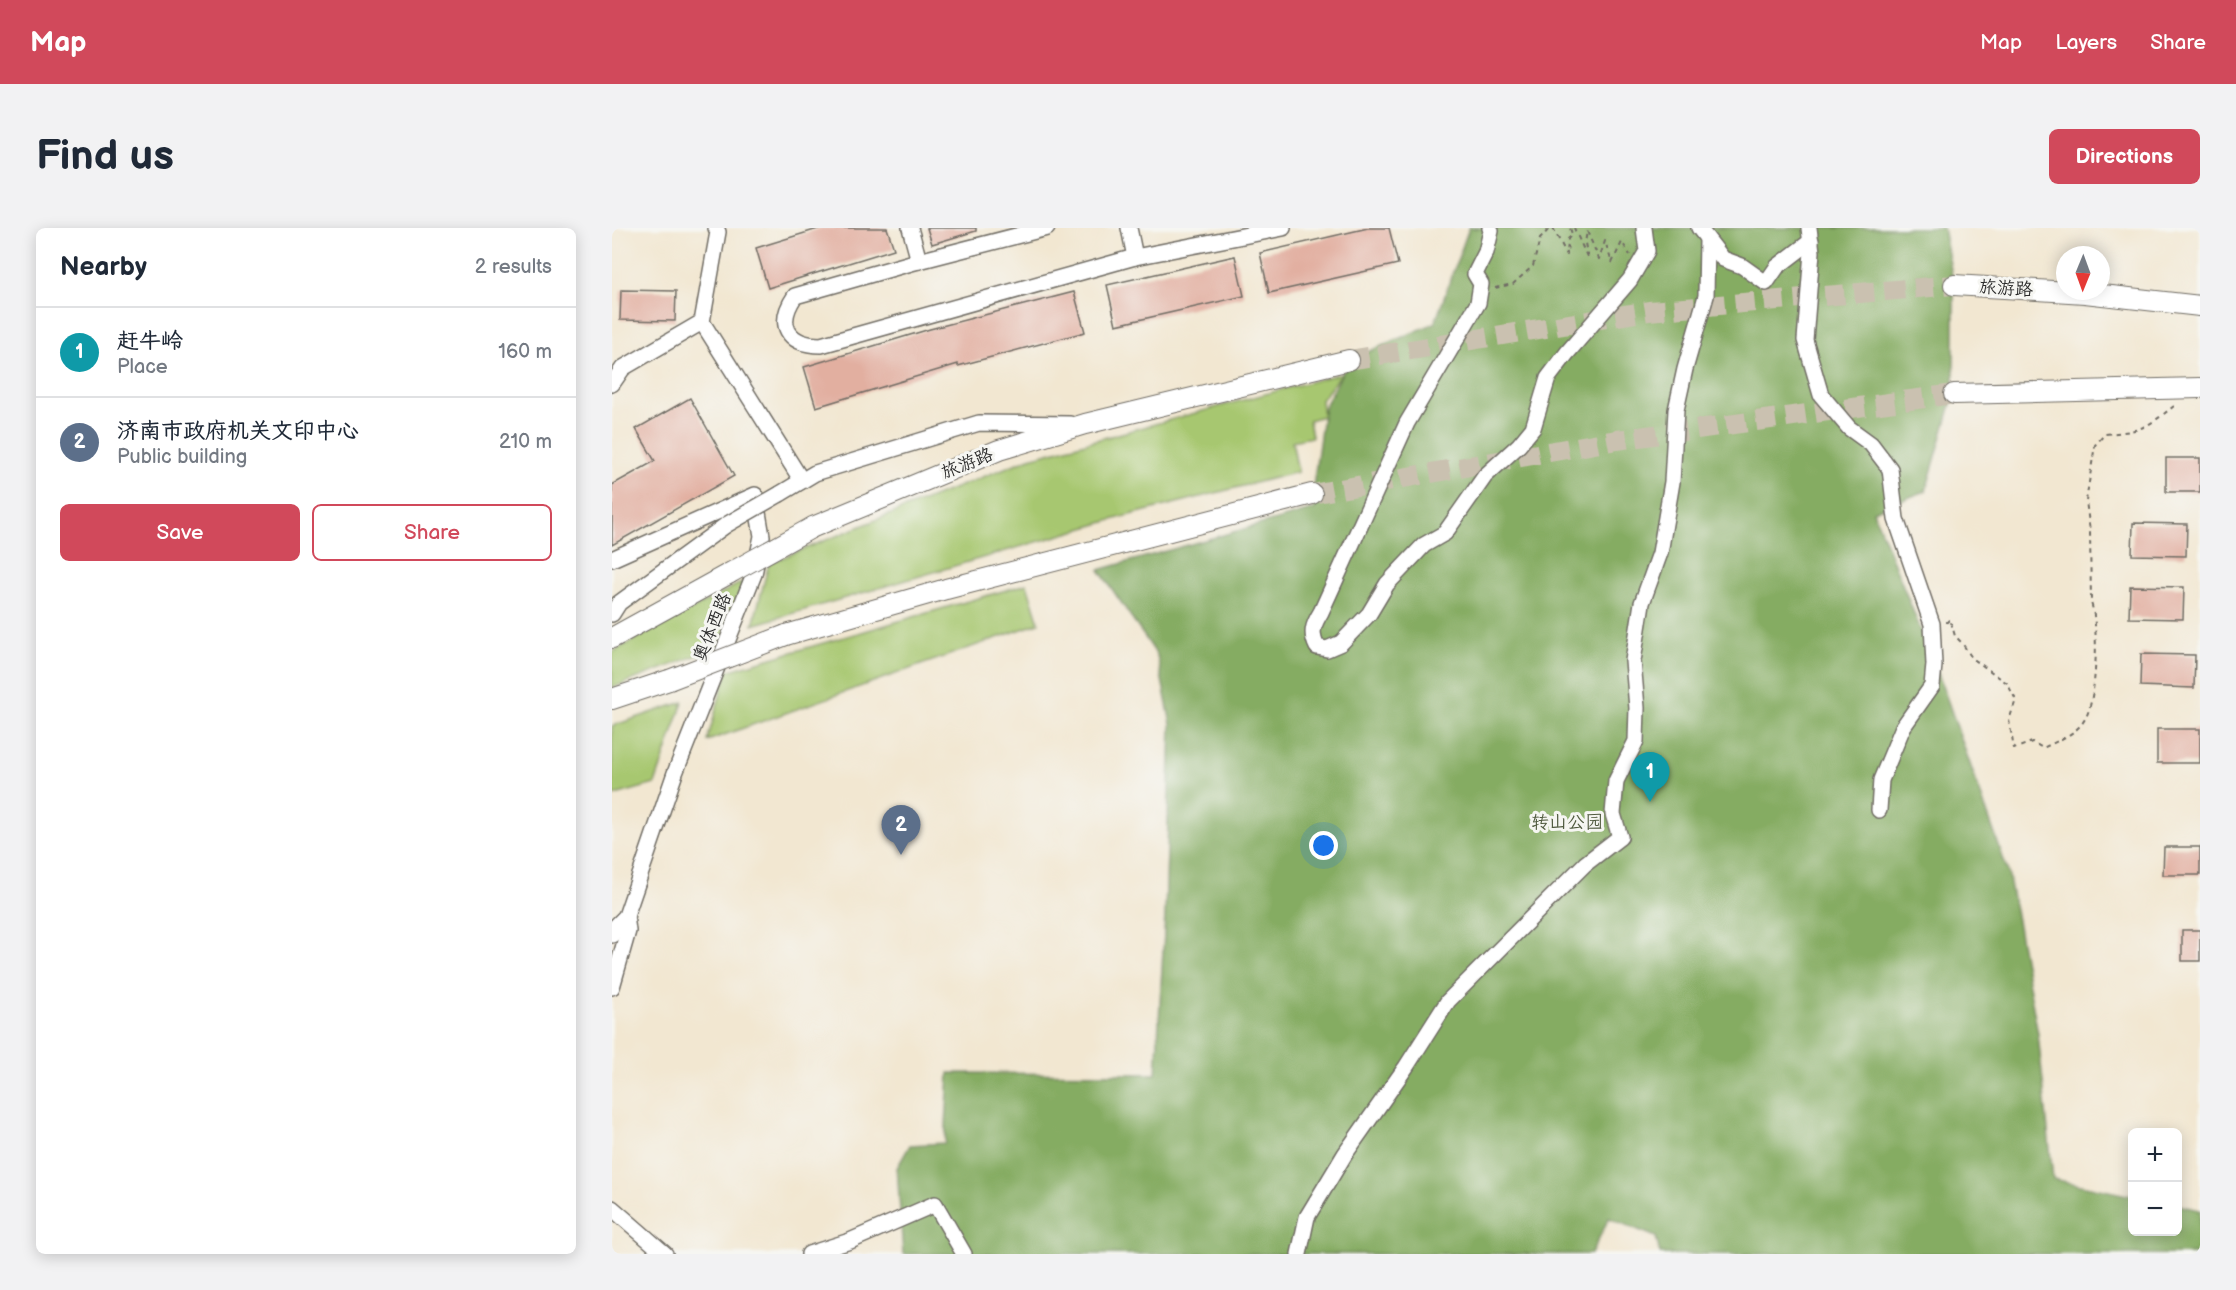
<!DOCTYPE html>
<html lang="en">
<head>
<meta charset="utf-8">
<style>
  body { margin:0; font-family:"Balsamiq Sans","LXGW WenKai TC",sans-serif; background:#f2f2f3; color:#1f2937 }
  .controls { position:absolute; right:18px; bottom:18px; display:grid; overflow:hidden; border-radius:9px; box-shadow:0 3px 15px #0003 }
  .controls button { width:54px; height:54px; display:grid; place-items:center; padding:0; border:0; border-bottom:2px solid #e0e1e3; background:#fff; color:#1f2937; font:30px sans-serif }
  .compass { position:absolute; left:1444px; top:18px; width:54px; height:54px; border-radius:50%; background:#fff; box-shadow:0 3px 15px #0003; rotate:181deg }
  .you { position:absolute; left:712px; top:618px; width:21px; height:21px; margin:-15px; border:4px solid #fff; border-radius:50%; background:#1a73e8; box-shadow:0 0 0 9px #1a73e833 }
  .badge { display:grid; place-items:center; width:39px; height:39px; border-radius:50%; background:#d1495b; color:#fff; font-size:20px; font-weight:700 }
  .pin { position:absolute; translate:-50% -50px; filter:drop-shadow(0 2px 3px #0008) }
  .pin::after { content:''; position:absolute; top:32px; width:21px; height:18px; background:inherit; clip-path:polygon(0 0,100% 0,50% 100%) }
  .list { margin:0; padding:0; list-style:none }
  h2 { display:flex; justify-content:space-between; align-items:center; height:78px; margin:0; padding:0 24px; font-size:26px }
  h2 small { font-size:20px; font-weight:400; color:#747a83 }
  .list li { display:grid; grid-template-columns:39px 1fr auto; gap:18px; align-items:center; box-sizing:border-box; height:90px; padding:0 24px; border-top:2px solid #e0e1e3 }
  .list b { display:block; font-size:22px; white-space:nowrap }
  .list p { margin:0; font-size:20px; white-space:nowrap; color:#747a83 }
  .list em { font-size:20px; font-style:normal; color:#747a83 }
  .actions { display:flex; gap:12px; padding:18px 24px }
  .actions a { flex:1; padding:14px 0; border:2px solid #d1495b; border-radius:9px; text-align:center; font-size:21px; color:#d1495b }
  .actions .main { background:#d1495b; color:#fff }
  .map { position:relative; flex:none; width:1588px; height:1026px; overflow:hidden; border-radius:9px }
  header { display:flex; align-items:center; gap:36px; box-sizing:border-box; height:84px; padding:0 30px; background:#d1495b; color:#fff }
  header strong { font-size:28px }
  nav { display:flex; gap:33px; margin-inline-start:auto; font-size:21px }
  .intro { display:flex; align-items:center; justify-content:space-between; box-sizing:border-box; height:144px; padding:0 36px }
  h1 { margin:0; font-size:42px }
  .button { padding:15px 27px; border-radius:9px; background:#d1495b; color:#fff; font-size:21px; font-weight:700 }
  main { display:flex; gap:36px; padding:0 36px }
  aside { flex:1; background:#fff; border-radius:9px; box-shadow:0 3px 15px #0003 }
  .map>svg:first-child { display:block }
  .green { fill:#a7c76f; stroke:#69794d; stroke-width:1.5 }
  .forest { fill:#85ac62; stroke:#586c46; stroke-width:1.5 }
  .building { fill:#e2afa0 }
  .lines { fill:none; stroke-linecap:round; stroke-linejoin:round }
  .major-tunnel { stroke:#cac1b0; stroke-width:20; stroke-dasharray:20 10; stroke-linecap:butt }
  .minor-casing { stroke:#716d65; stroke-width:18 }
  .major-casing { stroke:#716d65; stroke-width:22 }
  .path { stroke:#716d65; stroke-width:2; stroke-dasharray:4.5 4.5; stroke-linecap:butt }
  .minor { stroke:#fff; stroke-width:15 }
  .major { stroke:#fff; stroke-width:20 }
  .minor-bridge-casing { stroke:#716d65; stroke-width:18; stroke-linecap:butt }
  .major-bridge-casing { stroke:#716d65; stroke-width:22; stroke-linecap:butt }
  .minor-bridge { stroke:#fff; stroke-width:15 }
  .major-bridge { stroke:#fff; stroke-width:20 }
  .labels { text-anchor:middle; stroke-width:6; stroke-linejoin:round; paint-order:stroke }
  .street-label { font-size:18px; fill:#2b2b2b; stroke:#f6f6f2 }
  .park-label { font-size:18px; fill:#505a3f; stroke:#f6f6f2 }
</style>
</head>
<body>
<header>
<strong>Map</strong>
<nav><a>Map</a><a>Layers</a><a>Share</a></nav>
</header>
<div class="intro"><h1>Find us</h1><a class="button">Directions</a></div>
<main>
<aside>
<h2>Nearby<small>2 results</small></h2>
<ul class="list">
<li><span class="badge" style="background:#0f9aa8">1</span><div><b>赶牛岭</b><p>Place</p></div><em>160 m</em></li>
<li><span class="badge" style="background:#5c6f8a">2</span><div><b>济南市政府机关文印中心</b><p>Public building</p></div><em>210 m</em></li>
</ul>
<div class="actions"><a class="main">Save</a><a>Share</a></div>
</aside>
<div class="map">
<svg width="1588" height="1026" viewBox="0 0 1588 1026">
  <rect width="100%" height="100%" fill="#f6f6f2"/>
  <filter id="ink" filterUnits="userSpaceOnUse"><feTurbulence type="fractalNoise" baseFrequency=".0167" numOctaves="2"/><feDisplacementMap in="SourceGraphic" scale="12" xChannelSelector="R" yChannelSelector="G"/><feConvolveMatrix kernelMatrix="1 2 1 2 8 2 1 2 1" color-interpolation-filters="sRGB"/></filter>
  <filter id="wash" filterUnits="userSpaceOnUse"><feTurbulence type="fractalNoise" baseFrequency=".008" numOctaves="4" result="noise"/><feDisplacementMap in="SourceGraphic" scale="24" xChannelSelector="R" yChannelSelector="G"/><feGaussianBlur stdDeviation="1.35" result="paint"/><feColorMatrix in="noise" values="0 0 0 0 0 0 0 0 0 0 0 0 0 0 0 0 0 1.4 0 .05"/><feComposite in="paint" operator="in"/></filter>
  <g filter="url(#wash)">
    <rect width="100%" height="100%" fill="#f2e7d1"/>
    <!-- green -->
    <g class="green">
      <path d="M730 145 709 172 711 188 697 192 700 209 680 213 686 244 510 289 141 397 157 335 418 230Z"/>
      <path d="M132 353 107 419 0 460V424Z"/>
      <path d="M415 356 427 395 95 513 115 443Z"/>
      <path d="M71 474 43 556 0 568V498Z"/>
    </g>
    <!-- forest -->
    <path class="forest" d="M857 0H1331L1342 57V166L1314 263 1261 283 1326 445 1396 644 1426 806 1441 951 1520 968V1004H1566V977L1588 982V1026H1048L1044 1009 997 990 979 1026H291L285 940 298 917 333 915 337 845 544 846 553 687 559 496 545 427 487 342 703 281 700 266 712 180 737 132 823 95Z"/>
    <g id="blocks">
      <!-- building -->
      <g class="building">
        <path d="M209 0H275L282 21 156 60 144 20Z"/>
        <path d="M315 0H364V3L320 16Z"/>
        <path d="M756 0H777L786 36 657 65 648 25Z"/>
        <path d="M623 28 632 68 504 97 495 57Z"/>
        <path d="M9 62 64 63 63 93 8 92Z"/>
        <path d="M462 64 473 104 346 138V136L204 179 192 139 318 101Z"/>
        <path d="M78 170 122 248 0 317V257L43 233 24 201Z"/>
        <rect x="1554" y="230" width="34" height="34"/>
        <path d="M1521 295 1575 296 1574 328 1520 327Z"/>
        <path d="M1518 358 1572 359 1571 391 1517 390Z"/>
        <path d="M1529 426 1583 427 1582 460 1528 458Z"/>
        <rect x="1545" y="501" width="43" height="34"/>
        <path d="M1552 619H1588V647H1551Z"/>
        <rect x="1570" y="702" width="18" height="31"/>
      </g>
    </g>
  </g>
  <g filter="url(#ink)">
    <use href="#blocks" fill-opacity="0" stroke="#716d65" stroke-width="1.5"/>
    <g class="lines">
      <!-- major-tunnel -->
      <g class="major-tunnel">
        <path d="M737 132 1037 83 1342 57"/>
        <path d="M700 266 1005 212 1342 166"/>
      </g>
      <defs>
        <g id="minor">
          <path d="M104 0 106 4 90 94 190 253"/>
          <path d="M298 0 307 33"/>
          <path d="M435 0 299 35 183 68C164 96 175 117 209 117L523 29 671 0"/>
          <path d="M517 0 523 29"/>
          <path d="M878 0 879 3 874 24 863 46 869 56 866 75 795 195 709 384C701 397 698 405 705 419L715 421 729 415 757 386 775 356 812 317 833 305 873 248 907 217 921 200 936 150 955 125 1018 52 1035 23 1032 0"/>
          <path d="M1087 0 1111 31 1130 38 1154 55 1165 39 1199 13"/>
          <path d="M1197 0 1200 24 1193 112 1209 167 1237 200 1259 216 1278 241 1284 291 1320 396 1322 437 1320 458 1291 499 1269 552 1267 582"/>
          <path d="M0 156 11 140 90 94"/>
          <path d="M168 266 203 245 367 195 458 196"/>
          <path d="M0 331 143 267 150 308 142 346 63 545 14 688 2 700 0 707"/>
          <path d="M0 386 7 375 114 297"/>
          <path d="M0 759 16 703 14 688"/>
          <path d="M0 980 53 1026"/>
          <path d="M197 1026 238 1013 323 976 352 1026"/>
          <path d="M687 1026 695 989 733 926 794 839 836 773 973 636 1008 609 1001 586 1004 553 1024 513 1025 480 1021 433 1030 375 1048 325 1060 254 1064 182 1073 141 1094 68 1095 12"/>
        </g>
        <g id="major">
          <path d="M1342 57 1473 65 1588 78"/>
          <path d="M1342 166 1588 160"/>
          <path d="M201 299 387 222 473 196 737 132"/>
          <path d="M174 407 334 361 700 266"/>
          <path d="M0 410 118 345"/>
          <path d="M0 471 57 452"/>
        </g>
      </defs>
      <!-- minor casing -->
      <use href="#minor" class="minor-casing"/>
      <!-- major casing -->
      <use href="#major" class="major-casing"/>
      <!-- path -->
      <g class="path">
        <path d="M941 0 955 27 956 11 960 6 958 0"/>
        <path d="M962 0 976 31 973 15 975 3 987 31 993 13 1000 35 1010 14 1018 27"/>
        <path d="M883 60 901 56 921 38 928 11 938 0"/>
        <path d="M1334 395 1338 391 1343 408 1350 415 1360 430 1395 455 1404 472 1397 492 1402 521 1420 514 1431 520C1445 513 1465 506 1473 491 1485 472 1487 395 1479 375L1478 303 1474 273 1483 217 1493 206C1529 203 1533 201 1562 178"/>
      </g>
      <!-- minor -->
      <use href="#minor" class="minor"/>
      <!-- major -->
      <use href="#major" class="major"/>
      <defs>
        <path id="minor-bridge" d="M114 297 168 266"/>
        <g id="major-bridge">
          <path d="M118 345 201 299"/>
          <path d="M57 452 174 407"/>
        </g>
      </defs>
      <!-- minor-bridge casing -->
      <use href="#minor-bridge" class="minor-bridge-casing"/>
      <!-- major-bridge casing -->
      <use href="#major-bridge" class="major-bridge-casing"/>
      <!-- minor-bridge -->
      <use href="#minor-bridge" class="minor-bridge"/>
      <!-- major-bridge -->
      <use href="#major-bridge" class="major-bridge"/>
    </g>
  </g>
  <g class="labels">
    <!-- street labels -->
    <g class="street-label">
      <text transform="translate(1394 60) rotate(3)" y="6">旅游路</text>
      <text transform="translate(355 235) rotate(-22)" y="6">旅游路</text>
      <text transform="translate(100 399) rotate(-68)" y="6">奥体西路</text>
    </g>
    <!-- park labels -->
    <g class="park-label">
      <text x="955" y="600">转山公园</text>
    </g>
  </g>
</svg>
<div class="controls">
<button>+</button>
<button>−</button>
</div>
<svg class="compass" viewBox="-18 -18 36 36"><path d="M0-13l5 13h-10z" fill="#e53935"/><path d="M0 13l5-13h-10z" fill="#747a83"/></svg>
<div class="you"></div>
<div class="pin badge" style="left:1038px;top:574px;background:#0f9aa8">1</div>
<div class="pin badge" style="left:289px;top:627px;background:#5c6f8a">2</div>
</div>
</main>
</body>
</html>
